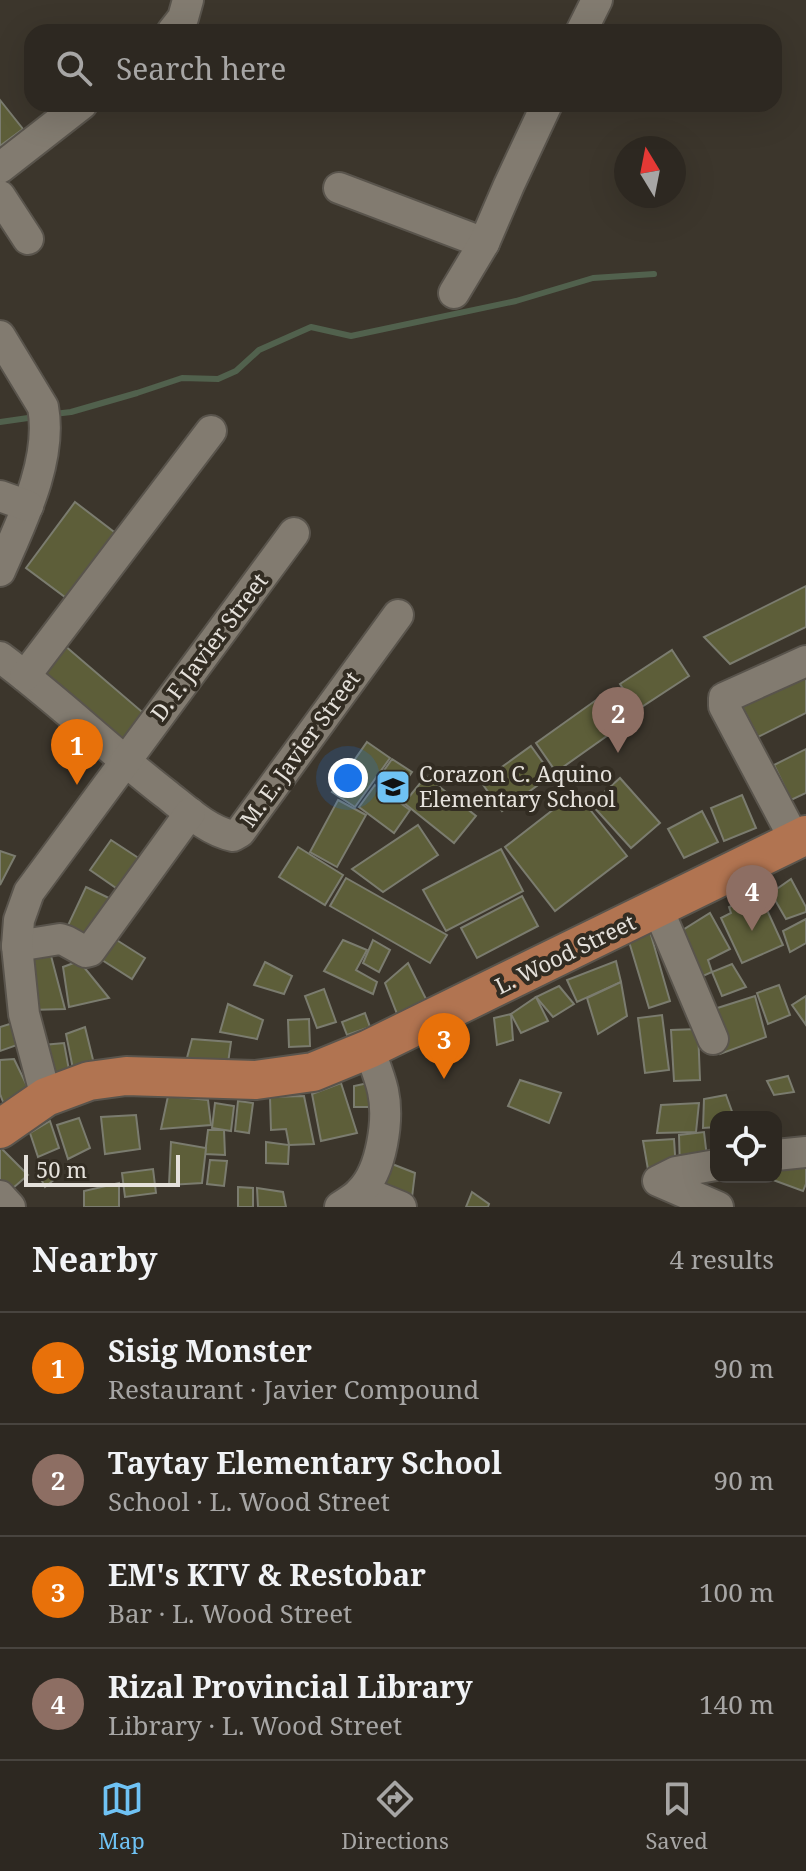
<!DOCTYPE html>
<html lang="en">
<head>
<meta charset="utf-8">
<style>
  body { margin:0; font-family:"Noto Serif",serif; background:#35302a; color:#f1f3f6 }
  .controls { position:absolute; right:24px; bottom:24px; display:grid; overflow:hidden; border-radius:16px; box-shadow:0 8px 32px #0002 }
  .controls button { width:72px; height:72px; display:grid; place-items:center; padding:0; border:0; border-bottom:2px solid #48443f; background:#2d2821; color:#f1f3f6; font:40px sans-serif }
  .compass { position:absolute; left:614px; top:136px; width:72px; height:72px; border-radius:50%; background:#2d2821; box-shadow:0 8px 32px #0002; rotate:350deg }
  .scale { position:absolute; left:24px; bottom:20px; width:156px; box-sizing:border-box; padding-left:8px; border:4px solid #e5e1db; border-top:0; font-size:22px; line-height:28px; white-space:nowrap; color:#e5e1db; -webkit-text-stroke:6px #322c22; paint-order:stroke }
  .you { position:absolute; left:348px; top:778px; width:28px; height:28px; margin:-20px; border:6px solid #fff; border-radius:50%; background:#1a73e8; box-shadow:0 0 0 12px #1a73e833 }
  .badge { display:grid; place-items:center; width:52px; height:52px; border-radius:50%; background:#6fc2f4; color:#fff; font-size:26px; font-weight:700 }
  .pin { position:absolute; translate:-50% -66px; filter:drop-shadow(0 2px 4px #0008) }
  .pin::after { content:''; position:absolute; top:42px; width:28px; height:24px; background:inherit; clip-path:polygon(0 0,100% 0,50% 100%) }
  .list { margin:0; padding:0; list-style:none }
  h2 { display:flex; justify-content:space-between; align-items:center; height:104px; margin:0; padding:0 32px; font-size:34px }
  h2 small { font-size:26px; font-weight:400; color:#a7a6a5 }
  .list li { display:grid; grid-template-columns:52px 1fr auto; gap:24px; align-items:center; box-sizing:border-box; height:112px; padding:0 32px; border-top:2px solid #48443f }
  .list b { display:block; font-size:30px; white-space:nowrap }
  .list p { margin:0; font-size:26px; white-space:nowrap; color:#a7a6a5 }
  .list em { font-size:26px; font-style:normal; color:#a7a6a5 }
  .icon { flex:none; width:44px; height:44px; fill:none; stroke:currentColor; stroke-width:2; stroke-linecap:round; stroke-linejoin:round }
  .map { position:relative; flex:none; width:806px; height:1207px; overflow:hidden }
  .search { position:absolute; background:#2d2821; box-shadow:0 8px 32px #0002; left:24px; right:24px; top:24px; height:88px; display:flex; align-items:center; gap:20px; box-sizing:border-box; padding:0 28px; border-radius:24px; color:#a7a6a5; font-size:30px }
  .sheet { height:552px; background:#2d2821 }
  nav { display:flex; justify-content:space-around; align-items:center; box-sizing:border-box; height:112px; border-top:2px solid #48443f; background:#2d2821; font-size:22px; color:#a7a6a5 }
  nav a { display:grid; justify-items:center; gap:4px }
  nav .on { color:#6fc2f4 }
  .map>svg:first-child { display:block }
  .lines { fill:none; stroke-linecap:round; stroke-linejoin:round }
  .stream { stroke:#51614d; stroke-width:6 }
  .building { fill:#5d5e39; stroke:#7b7c6f; stroke-width:2 }
  .minor-casing { stroke:#59544c; stroke-width:34 }
  .major-casing { stroke:#59544c; stroke-width:42 }
  .minor { stroke:#827b70; stroke-width:30 }
  .major { stroke:#b17451; stroke-width:38 }
  .labels { text-anchor:middle; stroke-width:8; stroke-linejoin:round; paint-order:stroke }
  .street-label { font-size:22px; fill:#e5e1db; stroke:#322c22 }
  .poi-label { font-size:22px; fill:#e5e1db; stroke:#322c22; text-anchor:start }
</style>
</head>
<body>
<div class="map">
<svg width="806" height="1207" viewBox="0 0 806 1207">
  <rect width="100%" height="100%" fill="#3c362c"/>
  <g class="lines">
    <!-- stream -->
    <g class="stream">
      <path d="M54 414 71 412 137 393 182 378 218 379 236 371 259 350 311 327 351 336 516 301 593 278 654 274"/>
      <path d="M0 422 35 417"/>
    </g>
  </g>
  <!-- building -->
  <g class="building">
    <path d="M0 100 23 129 0 146Z"/>
    <path d="M75 502 122 538 73 603 26 568Z"/>
    <path d="M806 586V627L730 664 704 637Z"/>
    <path d="M64 645 148 717 121 748 37 677Z"/>
    <path d="M672 650 689 676 637 710 620 684Z"/>
    <path d="M806 669V713L758 737 740 703Z"/>
    <path d="M606 693 628 721 556 772 536 743Z"/>
    <path d="M367 742 390 758 355 807 332 792Z"/>
    <path d="M531 746 552 775 502 811 481 782Z"/>
    <path d="M806 749V793L791 800 774 765Z"/>
    <path d="M392 759 412 772 398 792 378 779Z"/>
    <path d="M426 776 476 816 454 843 404 803Z"/>
    <path d="M620 778 660 823 631 848 591 804Z"/>
    <path d="M375 785 410 810 394 833 359 807Z"/>
    <path d="M576 792 627 856 555 911 505 847Z"/>
    <path d="M742 795 756 828 724 841 711 808Z"/>
    <path d="M338 800 366 815 337 867 310 852Z"/>
    <path d="M702 811 718 842 684 858 668 829Z"/>
    <path d="M418 825 438 855 383 892 352 869Z"/>
    <path d="M111 840 140 859 119 890 90 870Z"/>
    <path d="M298 847 343 875 325 905 279 877Z"/>
    <path d="M501 849 523 891 446 931 423 890Z"/>
    <path d="M0 851 15 856 0 885Z"/>
    <path d="M346 878 447 935 430 963 330 906Z"/>
    <path d="M791 879 806 907V912L786 919 771 893Z"/>
    <path d="M86 887 111 899 87 948 63 936Z"/>
    <path d="M522 896 538 926 477 958 461 928Z"/>
    <path d="M749 898 752 903 762 899 783 945 742 963 721 918 731 913 729 907Z"/>
    <path d="M710 913 730 949 708 960 712 972 694 980 678 933Z"/>
    <path d="M806 919V943L790 952 783 931Z"/>
    <path d="M649 928 670 1001 649 1008 627 935Z"/>
    <path d="M115 939 145 958 132 979 102 960Z"/>
    <path d="M343 940 367 950 356 970 377 982 373 994 324 971Z"/>
    <path d="M373 940 390 950 379 972 363 963Z"/>
    <path d="M50 952 65 1009 30 1010 28 956Z"/>
    <path d="M79 961 109 998 69 1007 63 967Z"/>
    <path d="M616 961 621 982 577 1002 567 980Z"/>
    <path d="M265 962 292 976 284 994 254 985Z"/>
    <path d="M408 963 429 1005 399 1019 385 983Z"/>
    <path d="M732 964 746 987 722 996 712 972Z"/>
    <path d="M621 982 627 1016 598 1034 587 998Z"/>
    <path d="M779 985 790 1015 768 1024 757 993Z"/>
    <path d="M559 986 574 1004 553 1017 536 997Z"/>
    <path d="M324 989 336 1022 317 1028 305 996Z"/>
    <path d="M755 996 766 1037 720 1054 708 1011Z"/>
    <path d="M806 996V1025L792 1005Z"/>
    <path d="M536 997 548 1021 521 1033 511 1014Z"/>
    <path d="M228 1004 263 1020 257 1039 220 1032Z"/>
    <path d="M365 1013 370 1027 347 1035 342 1022Z"/>
    <path d="M511 1014 513 1040 497 1045 494 1018Z"/>
    <path d="M662 1015 669 1070 645 1073 638 1018Z"/>
    <path d="M309 1019 310 1046 289 1047 288 1020Z"/>
    <path d="M13 1023 20 1044 0 1051V1027Z"/>
    <path d="M85 1027 95 1068 74 1074 66 1034Z"/>
    <path d="M698 1029 700 1080 674 1081 671 1030Z"/>
    <path d="M192 1039 231 1042 227 1070 184 1069Z"/>
    <path d="M64 1043 69 1070 53 1078 43 1045Z"/>
    <path d="M14 1059 29 1090 5 1107 0 1094V1060Z"/>
    <path d="M788 1076 794 1092 774 1095 767 1081Z"/>
    <path d="M520 1080 561 1093 549 1123 508 1106Z"/>
    <path d="M373 1082 376 1107H354V1086Z"/>
    <path d="M341 1083 357 1133 321 1141 312 1094Z"/>
    <path d="M726 1095 734 1117H716V1127L703 1128 704 1099Z"/>
    <path d="M168 1096 208 1100 211 1125 161 1129Z"/>
    <path d="M304 1096 314 1144 289 1145 286 1129 271 1130 270 1097Z"/>
    <path d="M238 1101 253 1103 249 1133 235 1131Z"/>
    <path d="M215 1103 234 1106 231 1131 212 1128Z"/>
    <path d="M699 1103 696 1132 657 1133 661 1105Z"/>
    <path d="M136 1115 140 1149 105 1154 101 1117Z"/>
    <path d="M79 1118 90 1148 68 1159 57 1125Z"/>
    <path d="M50 1121 59 1148 38 1157 30 1133Z"/>
    <path d="M208 1130H224L225 1155 205 1154Z"/>
    <path d="M704 1132 708 1166 680 1170 679 1135Z"/>
    <path d="M674 1139 676 1170 649 1175 643 1141Z"/>
    <path d="M171 1142 206 1148 202 1183 169 1185Z"/>
    <path d="M266 1142 289 1145 288 1164 266 1163Z"/>
    <path d="M0 1147 28 1175 5 1195 0 1187Z"/>
    <path d="M776 1157 806 1166V1184L803 1191 765 1177H776Z"/>
    <path d="M210 1160 227 1161 224 1186 207 1184Z"/>
    <path d="M387 1162 415 1173 412 1197 379 1184Z"/>
    <path d="M54 1169 60 1175 45 1187 40 1177Z"/>
    <path d="M153 1169 156 1193 125 1197 122 1173Z"/>
    <path d="M119 1183V1207H84V1191Z"/>
    <path d="M238 1187 253 1188V1207H238Z"/>
    <path d="M257 1188 283 1192 286 1207H258Z"/>
    <path d="M472 1192 489 1204 488 1207H466Z"/>
  </g>
  <g class="lines">
    <defs>
      <g id="minor">
        <path d="M172 32 183 18 188 0"/>
        <path d="M581 32 597 0"/>
        <path d="M0 168 82 104"/>
        <path d="M339 188 484 243"/>
        <path d="M0 196 28 239"/>
        <path d="M454 293 484 243 509 185 547 104"/>
        <path d="M0 336 43 407C53 460 21 523 0 571"/>
        <path d="M0 496 28 506"/>
        <path d="M0 657C58 700 109 750 166 794 185 809 208 831 233 836L240 832 398 615"/>
        <path d="M25 676 211 431"/>
        <path d="M795 840 724 706V698L806 661"/>
        <path d="M658 909 713 1039"/>
        <path d="M17 946 60 939 66 941 86 952 90 951 190 813"/>
        <path d="M46 1097 24 1014 17 946 19 920 29 892 294 533"/>
        <path d="M776 1155 806 1152"/>
        <path d="M716 1165 676 1172 658 1181 718 1207"/>
        <path d="M362 1191 401 1207"/>
        <path d="M0 1196 10 1207"/>
        <path d="M340 1207C347 1202 355 1198 360 1192 382 1171 389 1119 383 1091 380 1077 374 1063 369 1049"/>
      </g>
      <path id="major" d="M0 1129 46 1097 89 1081 126 1076 256 1080 313 1072 369 1049 806 835"/>
    </defs>
    <!-- minor casing -->
    <use href="#minor" class="minor-casing"/>
    <!-- major casing -->
    <use href="#major" class="major-casing"/>
    <!-- minor -->
    <use href="#minor" class="minor"/>
    <!-- major -->
    <use href="#major" class="major"/>
  </g>
  <!-- icons -->
  <defs>
    <symbol id="school-square" viewBox="-11 -11 22 22"><rect x="-9" y="-9" width="18" height="18" rx="4" fill="#6fc2f4" stroke="#322c22"/><path d="M0-5L7-2L0 1L-7-2ZM-4 1L0 2.5L4 1V4Q0 6-4 4Z" fill="#111"/></symbol>
  </defs>
  <g fill-rule="evenodd">
    <use href="#school-square" x="373" y="767" width="40" height="40"/>
  </g>
  <g class="labels">
    <!-- street labels -->
    <g class="street-label">
      <text transform="translate(209 647) rotate(-53)" y="8">D. F. Javier Street</text>
      <text transform="translate(300 749) rotate(-54)" y="8">M. E. Javier Street</text>
      <text transform="translate(565 954) rotate(-26)" y="8">L. Wood Street</text>
    </g>
    <!-- poi labels -->
    <g class="poi-label">
      <text x="419" y="782">Corazon C. Aquino<tspan x="419" dy="25">Elementary School</tspan></text>
    </g>
  </g>
</svg>
<div class="controls">
<button><svg class="icon" aria-label="locate" viewBox="0 0 24 24"><circle cx="12" cy="12" r="6"/><path d="M12 2v4M12 18v4M2 12h4M18 12h4"/></svg></button>
</div>
<svg class="compass" viewBox="-18 -18 36 36"><path d="M0-13l5 13h-10z" fill="#e53935"/><path d="M0 13l5-13h-10z" fill="#a7a6a5"/></svg>
<div class="scale">50 m</div>
<div class="you"></div>
<div class="pin badge" style="left:77px;top:785px;background:#e8710a">1</div>
<div class="pin badge" style="left:618px;top:753px;background:#8d6e63">2</div>
<div class="pin badge" style="left:444px;top:1079px;background:#e8710a">3</div>
<div class="pin badge" style="left:752px;top:931px;background:#8d6e63">4</div>
<div class="search"><svg class="icon" aria-label="search" viewBox="0 0 24 24"><circle cx="10" cy="10" r="6"/><path d="M15 15l6 6"/></svg>Search here</div>
</div>
<section class="sheet">
<h2>Nearby<small>4 results</small></h2>
<ul class="list">
<li><span class="badge" style="background:#e8710a">1</span><div><b>Sisig Monster</b><p>Restaurant · Javier Compound</p></div><em>90 m</em></li>
<li><span class="badge" style="background:#8d6e63">2</span><div><b>Taytay Elementary School</b><p>School · L. Wood Street</p></div><em>90 m</em></li>
<li><span class="badge" style="background:#e8710a">3</span><div><b>EM's KTV &amp; Restobar</b><p>Bar · L. Wood Street</p></div><em>100 m</em></li>
<li><span class="badge" style="background:#8d6e63">4</span><div><b>Rizal Provincial Library</b><p>Library · L. Wood Street</p></div><em>140 m</em></li>
</ul>
</section>
<nav>
<a class="on"><svg class="icon" aria-label="map" viewBox="0 0 24 24"><path d="M3 6l6-2 6 2 6-2v14l-6 2-6-2-6 2zM9 4v14M15 6v14"/></svg>Map</a>
<a><svg class="icon" aria-label="directions" viewBox="0 0 24 24"><path d="M12 3l9 9-9 9-9-9zM9 14v-3h6M13 9l2 2-2 2"/></svg>Directions</a>
<a><svg class="icon" aria-label="saved" viewBox="0 0 24 24"><path d="M7 4h10v16l-5-4-5 4z"/></svg>Saved</a>
</nav>
</body>
</html>
